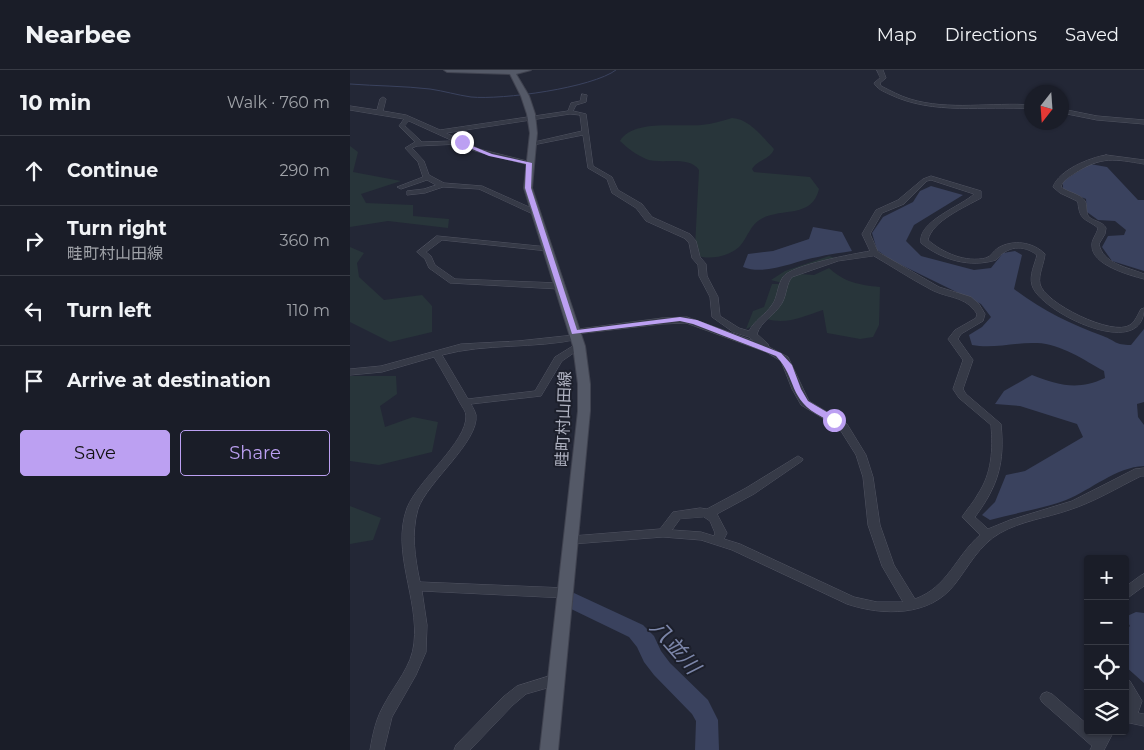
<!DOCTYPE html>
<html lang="en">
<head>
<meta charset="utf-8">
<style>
  body { margin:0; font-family:Montserrat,"Noto Sans JP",sans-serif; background:#272a34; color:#f1f3f6 }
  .controls { position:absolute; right:15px; bottom:15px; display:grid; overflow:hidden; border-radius:5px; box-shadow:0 1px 4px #0004 }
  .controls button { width:45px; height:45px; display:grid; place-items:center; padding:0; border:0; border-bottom:1px solid #383b45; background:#1a1d28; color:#f1f3f6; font:25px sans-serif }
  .compass { position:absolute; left:674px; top:15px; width:45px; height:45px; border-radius:50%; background:#1a1d28; box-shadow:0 1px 4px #0004; rotate:197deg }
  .stop { position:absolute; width:15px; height:15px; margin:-11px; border:4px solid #bca0f2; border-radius:50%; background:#fff }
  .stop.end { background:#bca0f2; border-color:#fff; box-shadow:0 1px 5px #0008 }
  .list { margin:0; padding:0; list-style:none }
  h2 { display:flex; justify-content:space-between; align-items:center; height:65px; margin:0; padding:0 20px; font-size:21px }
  h2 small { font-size:16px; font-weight:400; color:#9fa2a8 }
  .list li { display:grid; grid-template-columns:32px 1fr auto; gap:15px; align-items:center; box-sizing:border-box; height:70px; padding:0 20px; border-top:1px solid #383b45 }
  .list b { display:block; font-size:19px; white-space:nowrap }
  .list p { margin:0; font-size:16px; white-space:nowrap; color:#9fa2a8 }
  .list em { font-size:16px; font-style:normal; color:#9fa2a8 }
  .actions { display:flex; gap:10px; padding:15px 20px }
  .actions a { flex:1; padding:11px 0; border:1px solid #bca0f2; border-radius:5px; text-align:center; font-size:18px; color:#bca0f2 }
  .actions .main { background:#bca0f2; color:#111 }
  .icon { flex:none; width:28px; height:28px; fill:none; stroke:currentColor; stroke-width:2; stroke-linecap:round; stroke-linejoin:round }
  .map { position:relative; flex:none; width:794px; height:680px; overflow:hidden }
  header { display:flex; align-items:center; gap:30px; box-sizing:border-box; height:70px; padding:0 25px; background:#1a1d28; border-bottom:1px solid #383b45 }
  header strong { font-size:24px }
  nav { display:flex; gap:28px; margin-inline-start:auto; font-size:18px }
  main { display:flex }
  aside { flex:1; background:#1a1d28 }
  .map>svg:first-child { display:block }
  .green { fill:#28353a }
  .water { fill:#3a425e }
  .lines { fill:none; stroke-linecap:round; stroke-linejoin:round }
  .stream { stroke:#3a425e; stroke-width:1 }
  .river { fill:#3a425e; fill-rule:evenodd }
  .minor-casing { stroke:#515462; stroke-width:1 }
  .major-casing { stroke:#404350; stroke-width:2 }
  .minor { fill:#363a47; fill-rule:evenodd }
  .major { fill:#545967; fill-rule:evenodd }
  .route { fill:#bca0f2 }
  .labels { text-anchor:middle; stroke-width:4; stroke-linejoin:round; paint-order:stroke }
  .street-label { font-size:16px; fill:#b1b4c3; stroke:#1c1f2b }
  .near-water-label { font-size:21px; font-style:italic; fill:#7c86a9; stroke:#1c1f2b }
</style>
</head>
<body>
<header>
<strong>Nearbee</strong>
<nav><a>Map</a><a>Directions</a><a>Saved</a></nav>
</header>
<main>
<aside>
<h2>10 min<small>Walk · 760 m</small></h2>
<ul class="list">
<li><svg class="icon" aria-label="ahead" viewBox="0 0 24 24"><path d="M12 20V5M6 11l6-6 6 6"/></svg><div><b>Continue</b></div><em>290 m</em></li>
<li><svg class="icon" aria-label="right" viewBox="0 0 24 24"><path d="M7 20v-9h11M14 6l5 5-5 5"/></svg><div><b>Turn right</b><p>畦町村山田線</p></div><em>360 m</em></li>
<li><svg class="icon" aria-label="left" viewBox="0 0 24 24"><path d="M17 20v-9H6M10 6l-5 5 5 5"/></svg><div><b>Turn left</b></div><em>110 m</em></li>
<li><svg class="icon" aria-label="arrive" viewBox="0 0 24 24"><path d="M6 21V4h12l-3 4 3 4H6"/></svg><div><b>Arrive at destination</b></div></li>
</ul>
<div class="actions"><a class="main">Save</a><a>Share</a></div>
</aside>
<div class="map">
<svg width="794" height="680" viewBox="0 0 794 680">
  <rect width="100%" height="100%" fill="#232736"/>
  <!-- green -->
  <g class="green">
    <path d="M382 48C400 49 412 67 424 79 421 89 407 90 402 99L404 102 460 107 469 119C462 149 432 137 411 149 400 155 398 167 390 176 380 186 359 191 346 185L345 177 349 100C339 85 311 95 296 89 287 85 277 78 270 71 282 49 329 57 351 55 362 54 372 51 382 48Z"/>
    <path d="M0 76 8 82 3 102 51 111 11 124 16 133 63 135V146L99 149 98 158 38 151 0 157Z"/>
    <path d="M0 177 14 183 7 193 9 207 34 230 72 225 82 236V262L40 272 0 252Z"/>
    <path d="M479 186 488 189 450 204 464 205 479 198C494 212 509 215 530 217L529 255 523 267 510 269 477 263 473 240C454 246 437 255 417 249L396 259 403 241 414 237 422 214H436L421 210 435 201Z"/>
    <path d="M0 306H46L47 324 30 336 35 357 63 347 88 352 82 382 29 395 0 391Z"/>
    <path d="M0 436 31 448 23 470 0 474Z"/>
  </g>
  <!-- water -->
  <g class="water">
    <path d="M740 94 757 97 788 130H794V201L762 191 752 177 758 166 774 165 776 160 765 151 748 150 737 142 736 129 713 119V111Z"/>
    <path d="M581 116 613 125 564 155 556 171 571 186 624 200 641 198 653 183 665 181 672 185 664 219C692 240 720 254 753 266 766 271 765 275 781 275L794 259V332L787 334 788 347 794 355V396C766 397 741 420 716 430 692 439 665 443 640 450L632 445 645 432 656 405 675 401 733 367 727 354 670 336 645 334 654 321 682 305C709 315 727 321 755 308L754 301C734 290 711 274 687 273 665 272 644 279 622 275L619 265 632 257 641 247 631 234 541 190 527 180 522 163 533 147 563 132 570 121Z"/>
    <path d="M463 157 492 162 502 181C491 183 479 184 468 187 444 191 416 206 393 197L398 184 423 181 459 169Z"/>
    <path d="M786 542 794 543V613L775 596V561L780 556 775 547Z"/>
  </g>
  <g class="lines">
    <!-- stream -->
    <path class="stream" d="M0 14C26 16 54 16 80 19 94 21 107 25 121 27 152 30 242 18 266 0"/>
    <!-- river -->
    <path class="river" d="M224 523 293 555 304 566 311 581 320 593 358 630 368 650 369 680H345L346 651 342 644 304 605 294 592 287 577 279 567 217 537 214 531 217 525Z"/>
    <defs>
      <g id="minor">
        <path d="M527 0H533L536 8 530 13 531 16C541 21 550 26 560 29 599 41 642 32 682 35V39C634 35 584 46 539 24 533 21 527 19 524 13L530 8Z"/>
        <path d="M232 24 237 25 236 32 226 35 223 41 236 44 243 96 262 107 268 120 292 134 302 147 340 164 346 171 350 187 356 194 357 206 368 227 370 246 389 258 399 261C405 250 415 245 422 235 428 227 427 216 433 207 441 195 504 184 520 181L512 164 526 140 548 130 573 109 581 106 631 121V128C615 137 582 151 578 170 593 183 616 193 636 188 642 186 643 181 648 178 663 169 683 172 695 184 694 194 688 205 690 214 694 233 763 267 780 255 785 252 788 244 791 239L794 238C794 293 688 241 682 215 679 205 685 194 687 185 673 174 657 176 646 190 620 198 592 190 571 173 567 151 612 136 624 124L581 110 577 111 554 134 532 143 520 164 528 182 589 217 621 227 629 234 635 244 633 251 611 264 608 269 623 290 613 319 616 324 651 354C655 393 648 416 625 447L638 459 660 450 722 431 785 399 794 398V406H791C767 418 744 432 719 440 696 448 671 451 650 463 629 475 619 496 605 514 580 547 533 546 497 534L382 480 351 470 313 467 222 474 218 473 216 470 218 467 222 466 310 459 323 442 350 438 357 439 396 418 448 386 453 389 452 391 404 424 367 444 377 463 374 469 390 474 504 527 527 532H553L532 496 518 455 513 407 506 385 489 358 451 335 442 319 431 291 416 282 336 253 312 254 226 264 231 267 229 269C184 279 136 273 92 285L118 329 185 321 205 287 226 274 229 273 234 276 212 291 191 326 121 334C123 338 125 341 126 345 129 372 77 412 68 439 61 463 65 488 70 512L216 518 220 520 222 523 220 526 216 528 72 521 77 555 76 582 66 605 42 647 34 680H20C23 663 26 648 35 633 45 614 62 596 64 573 69 528 41 482 57 438 68 410 117 372 116 346 116 341 112 337 110 333 102 318 93 302 84 287L32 302 0 305V299L31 296 111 274 168 271 224 265 220 262 221 260 312 248 337 247 404 271 399 267 383 262 362 247 360 227 349 206 348 195 342 188 339 173 334 168 296 151 286 138 262 123 257 109 238 98 233 65 183 75 180 73 232 61 230 45 220 44 96 63 129 79 181 92 182 93 179 95 125 81 109 74 67 76 62 78 74 91 79 105 94 113 132 116 188 141V145H185L129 119 93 117 75 123 57 125V121L74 119 86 115 77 110 51 119 47 117 73 107 68 92 55 78 65 72 49 56 54 49 0 40V36L27 40 30 29 33 27 36 29 33 41 56 45 90 60 218 41 221 33 230 31ZM59 51 103 71 72 72 55 56ZM524 186C543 197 561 209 580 219 598 229 615 225 627 244L626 248 605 260 598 269 613 290 603 319 609 328 641 355C643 380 642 403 628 424 624 432 617 439 612 447L630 465C605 487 598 517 565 529L544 495 530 455 523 407 516 385 497 354 459 331 438 287 419 277 418 274 407 264C411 251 425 245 432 233 437 224 436 214 442 207L488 191ZM354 447 360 451 365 463 364 466 351 462 322 460 330 449Z"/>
        <path d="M712 39 747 46 794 50V54L747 50 712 43Z"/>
        <path d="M756 85 794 90V94C764 89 752 86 725 103 719 107 713 110 711 117 717 122 731 124 735 131 738 136 735 142 739 147 745 152 752 151 756 158L755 164 749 174C753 194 777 197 794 204V209C779 205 742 195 742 176 741 170 747 164 748 158 736 148 730 152 728 133L727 131 710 123 703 117C709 100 739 88 756 85Z"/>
        <path d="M87 166 198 177 202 179 198 181 92 170 76 182 81 186 85 195 105 209 209 213 213 216 209 219 100 213 79 198 75 189 67 182Z"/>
        <path d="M794 504V516L779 527 775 529V517L790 506Z"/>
        <path d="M206 604 211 606 213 610 211 614 176 624 163 635 120 680H104L106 675 153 627 167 616Z"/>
        <path d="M775 609 780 611 792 631 788 643 794 644V656L775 652V639L778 632 775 627Z"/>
        <path d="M697 622 702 624 738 655V661H746L748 664 749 661H764L754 680H740L742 676 692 632 690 628 692 624Z"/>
      </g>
      <path id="major" d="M94 0H181L166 4 179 26 185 44 187 63 182 118 235 276 240 314V341L208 680H190L228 341V314L223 276 174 118 180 63 177 44 171 26 160 4 97 2Z"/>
    </defs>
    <!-- minor casing -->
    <use href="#minor" class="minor-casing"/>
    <!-- major casing -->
    <use href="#major" class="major-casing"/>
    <!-- minor -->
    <use href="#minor" class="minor"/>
    <!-- major -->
    <use href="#major" class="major"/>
  </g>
  <!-- route -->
  <path class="route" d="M110 71 142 84 182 93 181 118 227 260 330 247 347 250 431 283 442 295 451 319 458 331 487 348V352C481 352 477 350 472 347 437 329 448 309 426 286L343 254 330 251 222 264 175 118 176 94 139 86 110 74Z"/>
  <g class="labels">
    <!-- street labels -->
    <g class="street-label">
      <text transform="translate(213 349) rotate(-88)" y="6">畦町村山田線</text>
    </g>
    <!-- near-water labels -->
    <g class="near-water-label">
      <text transform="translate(325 577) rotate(49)" y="7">八並川</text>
    </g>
  </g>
</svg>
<div class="controls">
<button>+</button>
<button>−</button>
<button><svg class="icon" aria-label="locate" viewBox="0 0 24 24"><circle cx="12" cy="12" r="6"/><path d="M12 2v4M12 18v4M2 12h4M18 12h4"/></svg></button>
<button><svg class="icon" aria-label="layers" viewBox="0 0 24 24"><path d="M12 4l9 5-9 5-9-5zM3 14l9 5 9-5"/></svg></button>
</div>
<svg class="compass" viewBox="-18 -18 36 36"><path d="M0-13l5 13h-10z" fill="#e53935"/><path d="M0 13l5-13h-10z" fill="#9fa2a8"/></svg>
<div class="stop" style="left:484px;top:350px"></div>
<div class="stop end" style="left:112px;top:72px"></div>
</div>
</main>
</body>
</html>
